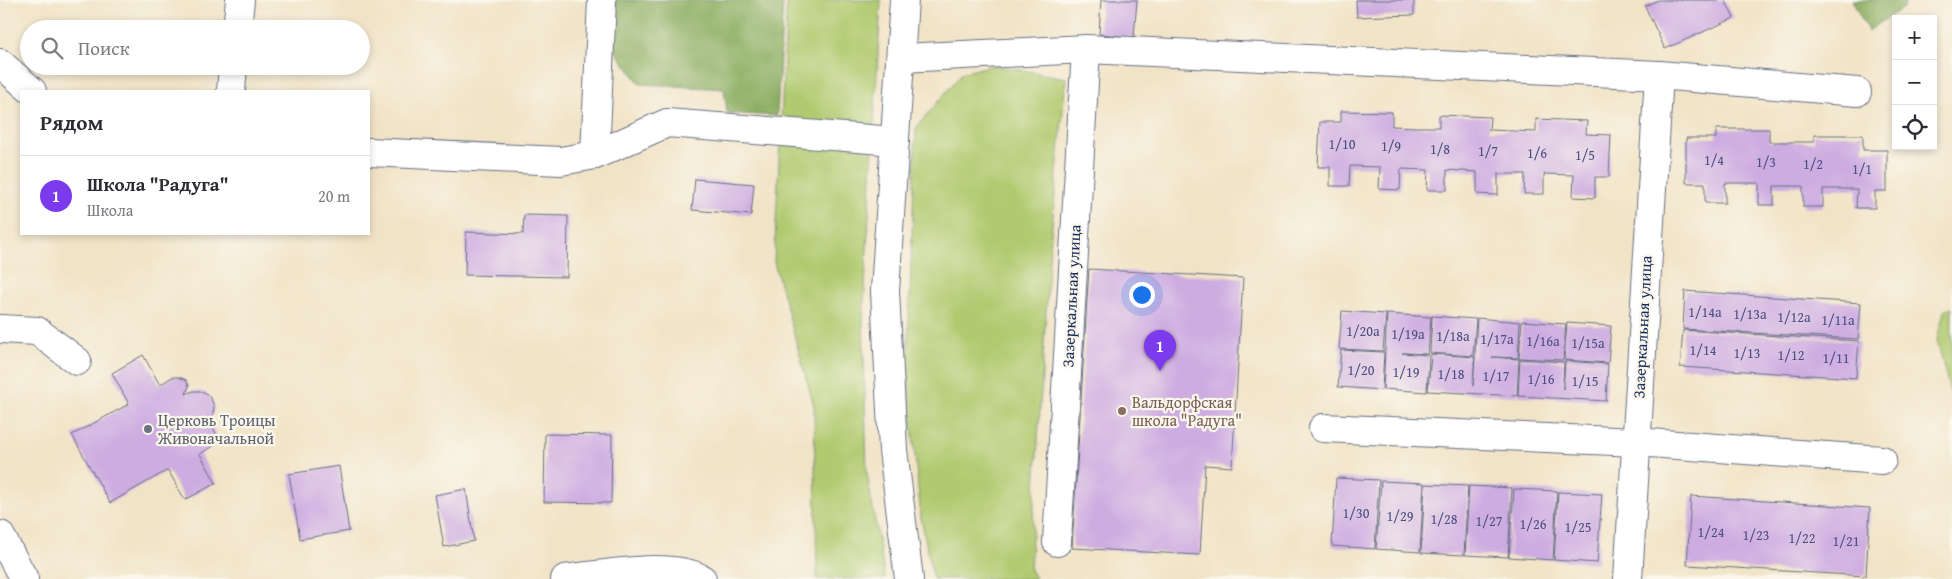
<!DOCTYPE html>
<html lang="ru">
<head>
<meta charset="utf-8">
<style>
  body { margin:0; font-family:"Gentium Book Plus",serif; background:#f2f2f3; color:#2b2b33 }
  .controls { position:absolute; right:15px; top:15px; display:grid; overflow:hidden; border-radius:0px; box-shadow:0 2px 8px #0003 }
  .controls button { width:45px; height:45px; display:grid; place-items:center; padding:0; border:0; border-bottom:1px solid #e1e1e2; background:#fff; color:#2b2b33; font:25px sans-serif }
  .you { position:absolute; left:1141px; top:294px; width:18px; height:18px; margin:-12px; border:4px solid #fff; border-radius:50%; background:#1a73e8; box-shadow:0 0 0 8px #1a73e833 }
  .badge { display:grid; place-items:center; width:32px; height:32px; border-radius:50%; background:#7c3aed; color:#fff; font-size:16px; font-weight:700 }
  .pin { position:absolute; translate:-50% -41px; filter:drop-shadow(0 1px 2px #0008) }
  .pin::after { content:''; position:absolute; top:26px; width:18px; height:15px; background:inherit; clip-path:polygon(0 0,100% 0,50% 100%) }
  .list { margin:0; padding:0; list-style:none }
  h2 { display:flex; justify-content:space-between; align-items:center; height:65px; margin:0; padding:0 20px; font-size:21px }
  h2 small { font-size:16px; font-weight:400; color:#7c7c81 }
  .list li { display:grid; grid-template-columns:32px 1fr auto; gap:15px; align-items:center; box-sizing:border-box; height:80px; padding:0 20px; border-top:1px solid #e1e1e2 }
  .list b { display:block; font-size:19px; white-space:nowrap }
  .list p { margin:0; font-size:16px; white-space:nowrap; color:#7c7c81 }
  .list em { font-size:16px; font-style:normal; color:#7c7c81 }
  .icon { flex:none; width:28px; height:28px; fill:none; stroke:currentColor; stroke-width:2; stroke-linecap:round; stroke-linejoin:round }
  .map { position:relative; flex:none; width:1952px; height:579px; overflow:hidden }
  .search { position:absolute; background:#fff; box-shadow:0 2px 8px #0003; left:20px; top:20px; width:350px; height:55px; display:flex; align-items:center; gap:12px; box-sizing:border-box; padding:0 18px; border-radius:28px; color:#7c7c81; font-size:19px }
  .panel { position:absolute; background:#fff; box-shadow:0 2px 8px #0003; left:20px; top:90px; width:350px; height:145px; border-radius:0px }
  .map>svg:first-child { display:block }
  .green { fill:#b0ca70; stroke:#667c67 }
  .forest { fill:#8cae62; stroke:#546e60 }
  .building { fill:#cdace1 }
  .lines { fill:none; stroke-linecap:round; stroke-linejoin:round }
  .minor-casing { stroke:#666e82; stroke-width:30 }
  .minor { stroke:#fff; stroke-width:28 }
  .education-dot { fill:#8d6e63; stroke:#fbf7ec; stroke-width:2 }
  .worship-dot { fill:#6b7280; stroke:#fbf7ec; stroke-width:2 }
  .labels { text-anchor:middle; stroke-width:4.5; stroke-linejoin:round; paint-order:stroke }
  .number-label { font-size:14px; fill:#484e7f }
  .street-label { font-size:16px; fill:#1b2f5e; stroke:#fbf7ec }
  .education-label { font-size:16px; fill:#785e54; stroke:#fbf7ec; text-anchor:start }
  .worship-label { font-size:16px; fill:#5b616d; stroke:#fbf7ec; text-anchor:start }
</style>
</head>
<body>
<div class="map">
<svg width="1952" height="579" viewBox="0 0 1952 579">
  <rect width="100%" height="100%" fill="#fbf7ec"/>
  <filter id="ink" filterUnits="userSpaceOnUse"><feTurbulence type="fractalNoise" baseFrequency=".02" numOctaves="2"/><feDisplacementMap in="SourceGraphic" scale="10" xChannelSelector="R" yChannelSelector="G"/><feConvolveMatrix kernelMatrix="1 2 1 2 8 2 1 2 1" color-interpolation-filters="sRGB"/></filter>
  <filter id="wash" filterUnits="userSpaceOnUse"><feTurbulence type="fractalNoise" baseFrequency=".0096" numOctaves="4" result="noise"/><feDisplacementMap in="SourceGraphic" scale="20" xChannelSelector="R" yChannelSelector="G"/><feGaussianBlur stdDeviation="1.12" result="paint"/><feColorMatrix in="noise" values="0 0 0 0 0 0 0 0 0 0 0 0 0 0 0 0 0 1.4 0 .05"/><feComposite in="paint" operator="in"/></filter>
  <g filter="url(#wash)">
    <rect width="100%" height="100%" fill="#f1e3c6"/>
    <!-- green -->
    <g class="green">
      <path d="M787 0H881L863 321 867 474 885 579H817L814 406 774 262Z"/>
      <path d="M993 65 1066 78 1050 246 1030 570 1036 579H933L921 518 907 373 916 128 962 73Z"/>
      <path d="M1952 308V399L1937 340 1944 311Z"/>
    </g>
    <!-- forest -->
    <g class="forest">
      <path d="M616 0H783L777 116 727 113 724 89 640 84 613 48Z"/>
      <path d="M1852 0H1907L1904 7 1868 31Z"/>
    </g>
    <g id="blocks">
      <!-- building -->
      <g class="building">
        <path d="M1101 0H1137L1134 37 1099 34Z"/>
        <path d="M1356 0H1414V15L1357 17Z"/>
        <path d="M1658 0H1725L1734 18 1665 49 1645 6Z"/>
        <path d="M1341 111 1392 112V126L1416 127H1439V115L1490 117 1489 130 1514 131 1536 132V119L1587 121 1586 134 1611 135 1609 177H1595V198L1573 197 1574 175 1544 174V194H1524L1525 174H1498V195L1477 194V172L1447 170V190H1427L1428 170 1401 169 1400 190 1379 189 1380 167 1350 166 1349 186H1330V167H1318L1320 122H1341Z"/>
        <path d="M1716 129H1769V142H1814V135H1863V150H1887V191H1875V208H1856L1857 189H1823V207H1803V186H1774V205H1759V183H1725V203H1705V183H1686V138H1716Z"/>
        <path d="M695 179 754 184 751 215 692 210Z"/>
        <path d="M524 215 568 216 567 277 465 275 466 232 523 234Z"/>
        <path d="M1089 269 1243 278 1232 467 1205 465 1200 555 1072 548Z"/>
        <path d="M1685 291 1861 303 1858 339 1683 329Z"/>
        <path d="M1342 311 1386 314 1383 351 1339 349Z"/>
        <path d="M1387 314 1431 317 1428 354 1402 353 1429 355 1427 392 1383 389Z"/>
        <path d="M1432 316 1476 319 1473 356 1430 353Z"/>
        <path d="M1477 318 1520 322 1518 358 1492 357 1519 359 1517 396 1428 391 1431 354 1475 357 1473 386Z"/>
        <path d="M1522 321 1566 324 1563 360 1519 358Z"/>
        <path d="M1567 323 1611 326 1608 363 1564 360Z"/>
        <path d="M1683 330 1859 341 1856 378 1680 367Z"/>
        <path d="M1341 350 1384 352 1382 390 1338 387Z"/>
        <path d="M143 355 160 385 172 377H179L186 380 189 386 186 394 193 391H200L206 393 211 399 214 406 213 414 210 421 204 424 211 426 216 433V441L212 447 200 454 216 483 185 500 168 470 110 503 72 435 129 404 112 373Z"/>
        <path d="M1520 359 1564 362 1563 389 1565 361 1608 364 1606 401 1518 396Z"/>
        <path d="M545 434 612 435 611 503 544 502Z"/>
        <path d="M339 466 349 531 300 539 289 474Z"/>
        <path d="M1336 478 1379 480 1375 549 1332 546Z"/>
        <path d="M1381 481 1424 483 1420 552 1376 549Z"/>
        <path d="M1425 484 1468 486 1464 555 1421 553Z"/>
        <path d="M1469 486 1512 488 1508 557 1465 555Z"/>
        <path d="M466 489 474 541 444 547 435 495Z"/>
        <path d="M1514 489 1557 491 1553 560 1509 557Z"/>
        <path d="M1558 492 1602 494 1597 563 1554 560Z"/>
        <path d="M1691 496 1870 508 1866 576 1687 565Z"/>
      </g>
    </g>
  </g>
  <g filter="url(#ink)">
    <use href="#blocks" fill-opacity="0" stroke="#666e82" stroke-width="1"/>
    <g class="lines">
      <defs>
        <g id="minor">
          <path d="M904 0 885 291 893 450 909 579"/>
          <path d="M237 29 240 0"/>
          <path d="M901 58 1086 49 1659 75 1857 92"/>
          <path d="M0 63 32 91"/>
          <path d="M231 91 233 66"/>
          <path d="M369 152 561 161 595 155 602 0"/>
          <path d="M595 155 667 123 895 141"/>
          <path d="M0 329 37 331 77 361"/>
          <path d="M1323 428 1636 442 1882 460"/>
          <path d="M0 535 24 579"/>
          <path d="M1057 542 1086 49"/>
          <path d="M565 579C600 575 671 561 702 579"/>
          <path d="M1628 579 1659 75"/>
        </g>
      </defs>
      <!-- minor casing -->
      <use href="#minor" class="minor-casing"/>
      <!-- minor -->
      <use href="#minor" class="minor"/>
    </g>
  </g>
  <!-- markers -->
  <circle class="education-dot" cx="1122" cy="411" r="5"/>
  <circle class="worship-dot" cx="148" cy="429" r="5"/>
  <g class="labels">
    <!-- number labels -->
    <g class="number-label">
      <text x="1342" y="149">1/10</text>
      <text x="1391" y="151">1/9</text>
      <text x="1440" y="154">1/8</text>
      <text x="1488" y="156">1/7</text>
      <text x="1537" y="158">1/6</text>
      <text x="1585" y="160">1/5</text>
      <text x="1714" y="165">1/4</text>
      <text x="1766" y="167">1/3</text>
      <text x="1813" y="169">1/2</text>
      <text x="1862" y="174">1/1</text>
      <text x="1705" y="317">1/14а</text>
      <text x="1750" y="319">1/13а</text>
      <text x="1794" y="322">1/12а</text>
      <text x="1838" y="325">1/11а</text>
      <text x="1363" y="336">1/20а</text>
      <text x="1408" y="339">1/19а</text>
      <text x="1453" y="341">1/18а</text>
      <text x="1497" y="344">1/17а</text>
      <text x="1543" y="346">1/16а</text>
      <text x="1588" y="348">1/15а</text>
      <text x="1703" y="355">1/14</text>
      <text x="1747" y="358">1/13</text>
      <text x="1791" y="360">1/12</text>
      <text x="1836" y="363">1/11</text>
      <text x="1361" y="375">1/20</text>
      <text x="1406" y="377">1/19</text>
      <text x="1451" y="379">1/18</text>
      <text x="1496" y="381">1/17</text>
      <text x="1541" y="384">1/16</text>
      <text x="1585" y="386">1/15</text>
      <text x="1356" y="518">1/30</text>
      <text x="1400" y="521">1/29</text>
      <text x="1444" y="524">1/28</text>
      <text x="1489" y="526">1/27</text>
      <text x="1533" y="529">1/26</text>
      <text x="1578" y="532">1/25</text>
      <text x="1711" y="537">1/24</text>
      <text x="1756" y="540">1/23</text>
      <text x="1802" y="543">1/22</text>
      <text x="1846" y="546">1/21</text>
    </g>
    <!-- street labels -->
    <g class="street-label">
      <text transform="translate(1071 296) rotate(-87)" y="6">Зазеркальная улица</text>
      <text transform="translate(1642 327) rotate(-87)" y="6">Зазеркальная улица</text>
    </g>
    <!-- education labels -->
    <g class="education-label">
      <text x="1132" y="408">Вальдорфская<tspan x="1132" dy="18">школа "Радуга"</tspan></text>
    </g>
    <!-- worship labels -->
    <g class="worship-label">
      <text x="158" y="426">Церковь Троицы<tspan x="158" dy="18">Живоначальной</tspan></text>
    </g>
  </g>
</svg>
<div class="controls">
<button>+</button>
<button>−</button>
<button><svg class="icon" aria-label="locate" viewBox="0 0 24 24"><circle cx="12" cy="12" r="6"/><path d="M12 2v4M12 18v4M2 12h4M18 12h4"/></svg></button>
</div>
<div class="you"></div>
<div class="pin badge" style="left:1160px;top:371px">1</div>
<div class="search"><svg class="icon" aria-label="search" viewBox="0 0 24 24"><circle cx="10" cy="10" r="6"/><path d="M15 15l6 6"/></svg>Поиск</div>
<section class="panel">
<h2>Рядом<small></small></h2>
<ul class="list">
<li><span class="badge">1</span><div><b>Школа &quot;Радуга&quot;</b><p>Школа</p></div><em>20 m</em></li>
</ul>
</section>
</div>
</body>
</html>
